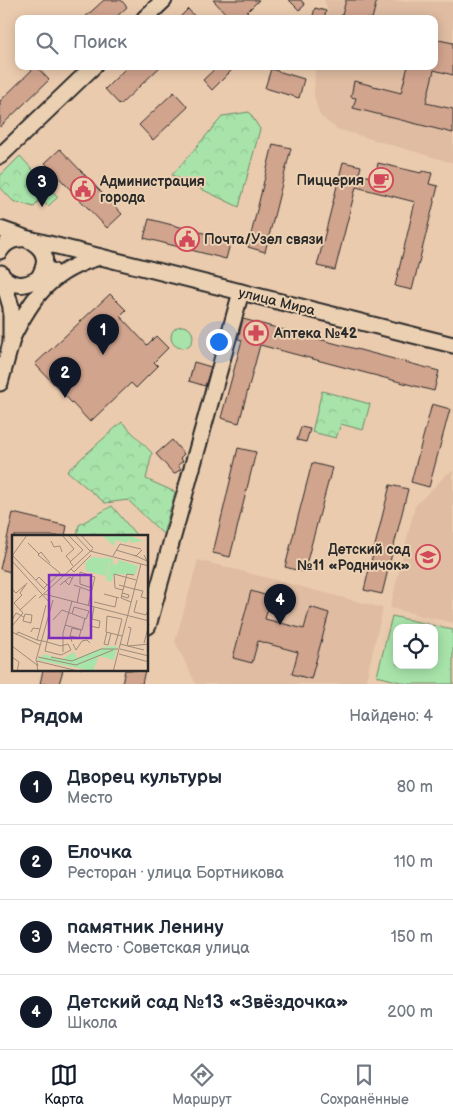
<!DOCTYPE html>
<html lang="ru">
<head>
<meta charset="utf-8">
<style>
  body { margin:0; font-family:"Balsamiq Sans",sans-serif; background:#f2f2f3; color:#1f2937 }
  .controls { position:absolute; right:15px; bottom:15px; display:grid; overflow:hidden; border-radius:10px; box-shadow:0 2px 12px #0003 }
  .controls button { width:45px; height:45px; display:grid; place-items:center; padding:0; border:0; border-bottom:1px solid #e0e1e3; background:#fff; color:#1f2937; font:25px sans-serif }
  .you { position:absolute; left:218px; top:341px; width:18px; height:18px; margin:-12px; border:4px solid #fff; border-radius:50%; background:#1a73e8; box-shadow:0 0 0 8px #1a73e833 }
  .badge { display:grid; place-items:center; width:32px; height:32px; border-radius:50%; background:#111827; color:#fff; font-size:16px; font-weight:700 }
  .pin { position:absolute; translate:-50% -41px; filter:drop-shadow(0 1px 2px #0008) }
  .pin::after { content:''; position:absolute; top:26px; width:18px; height:15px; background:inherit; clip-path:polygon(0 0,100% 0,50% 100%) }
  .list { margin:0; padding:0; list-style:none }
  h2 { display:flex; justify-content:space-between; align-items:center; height:65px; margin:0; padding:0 20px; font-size:21px }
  h2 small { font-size:16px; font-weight:400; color:#747a83 }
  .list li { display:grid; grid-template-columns:32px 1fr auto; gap:15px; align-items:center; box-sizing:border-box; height:75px; padding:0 20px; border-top:1px solid #e0e1e3 }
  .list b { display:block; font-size:19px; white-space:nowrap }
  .list p { margin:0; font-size:16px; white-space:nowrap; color:#747a83 }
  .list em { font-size:16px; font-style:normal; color:#747a83 }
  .icon { flex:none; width:28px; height:28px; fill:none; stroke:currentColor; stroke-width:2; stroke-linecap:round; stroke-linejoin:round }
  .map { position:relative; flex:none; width:453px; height:684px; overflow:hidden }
  .search { position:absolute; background:#fff; box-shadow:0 2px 12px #0003; left:15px; right:15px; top:15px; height:55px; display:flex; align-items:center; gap:12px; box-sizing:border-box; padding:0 18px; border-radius:10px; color:#747a83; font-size:19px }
  .sheet { height:365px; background:#fff }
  nav { display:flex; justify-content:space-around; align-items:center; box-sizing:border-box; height:70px; border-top:1px solid #e0e1e3; background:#fff; font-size:14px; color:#747a83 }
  nav a { display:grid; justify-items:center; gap:2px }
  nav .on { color:#111827 }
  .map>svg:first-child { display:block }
  .built { fill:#dfbca2 }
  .green { fill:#a8e4aa; stroke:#6a886a; fill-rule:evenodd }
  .park { fill:url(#park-crowns); stroke:#6a886a }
  .building { fill:#d1a48e; stroke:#2b2b2b }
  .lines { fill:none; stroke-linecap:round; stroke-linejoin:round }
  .minor-casing { stroke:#2b2b2b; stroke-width:19 }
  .minor { stroke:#ebd0b2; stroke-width:15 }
  .labels { text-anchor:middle; stroke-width:4; stroke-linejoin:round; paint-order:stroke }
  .poi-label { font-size:14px; font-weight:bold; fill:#2b2b2b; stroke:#ebd0b2; text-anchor:start }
  .street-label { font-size:14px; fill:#2b2b2b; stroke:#ebd0b2 }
  .inset-road { fill:none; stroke:#9e8b7a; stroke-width:1 }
  .view { fill:#7b2cbf; fill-opacity:0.15; stroke:#7b2cbf; stroke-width:2.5 }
  .inset-edge { fill:none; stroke:#2b2b2b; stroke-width:2.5 }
</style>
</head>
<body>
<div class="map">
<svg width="453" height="684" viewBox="0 0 453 684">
  <defs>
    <pattern id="park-crowns" width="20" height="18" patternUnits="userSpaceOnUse" patternTransform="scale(1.25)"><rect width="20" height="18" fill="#a8e4aa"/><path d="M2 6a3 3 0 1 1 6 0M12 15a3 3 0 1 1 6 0" fill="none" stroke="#91c492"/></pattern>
  </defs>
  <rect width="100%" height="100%" fill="#ebcbae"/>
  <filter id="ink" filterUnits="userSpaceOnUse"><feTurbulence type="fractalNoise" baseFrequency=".02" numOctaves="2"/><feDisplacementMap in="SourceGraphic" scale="10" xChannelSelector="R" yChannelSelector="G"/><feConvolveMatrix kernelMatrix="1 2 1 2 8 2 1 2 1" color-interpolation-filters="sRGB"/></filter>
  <g filter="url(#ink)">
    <!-- built -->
    <g class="built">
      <path d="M324 0 453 2V163L337 129 320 116 314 96 315 66H434V19H326L328 11Z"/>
      <path d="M453 471V623L390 608 415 506 448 473Z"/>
      <path d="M198 560 383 608 365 684H196L175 642Z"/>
    </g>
    <!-- green -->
    <g class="green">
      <circle cx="182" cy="337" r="11"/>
      <path d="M392 616 453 630V684H408L377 676ZM397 628H434V665H397Z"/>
    </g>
    <!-- park -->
    <g class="park">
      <path d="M249 112 260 129 239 207 172 175 223 116Z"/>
      <path d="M20 156 58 197 48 206 40 199 34 207 13 201 0 187V176Z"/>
      <path d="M322 391 370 404 363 430 341 424 336 438 312 432Z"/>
      <path d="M122 422 152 453 146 479 175 492 163 534 128 500 105 503 67 471Z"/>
      <path d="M112 506 137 536H77L79 525Z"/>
    </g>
    <!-- building -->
    <g class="building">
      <path d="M104 0H121L127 7 114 19H83Z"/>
      <path d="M213 0H259L240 19H231Z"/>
      <path d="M289 0H301L305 5 299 10Z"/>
      <path d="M346 0H377L372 19H341Z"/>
      <path d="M315 8 326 11 324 19H312Z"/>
      <path d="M188 9 197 19H178Z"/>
      <path d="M434 39 453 43V75L434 70 426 103 453 109V133L353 108 356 98 351 97 354 81 401 93 408 66H434Z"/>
      <path d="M36 66 49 80 0 127V101Z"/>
      <path d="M128 66H161L120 105 105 89Z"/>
      <path d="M218 66H236L212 90 203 80Z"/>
      <path d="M271 69 304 79 299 98 265 88Z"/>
      <path d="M174 92 188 107 153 140 139 125Z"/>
      <path d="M273 144 291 148 265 252 248 247Z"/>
      <path d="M60 149 122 214 107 228 45 163Z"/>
      <path d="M343 162 361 166 359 174 375 178 378 163 421 173 422 171 432 173 429 184 438 186 412 290 395 286 415 202 356 187 335 270 317 266Z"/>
      <path d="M149 219 231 240 226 259 144 238Z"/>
      <path d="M110 294 126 310 120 316 147 345 156 336 168 348 154 362 158 366 136 388 131 383 90 422 35 364Z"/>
      <path d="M243 319 439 371 434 391 260 345 239 423 221 418 242 340 238 339Z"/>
      <path d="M194 362 211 367 205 386 189 381Z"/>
      <path d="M432 404 450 409 429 487 411 482Z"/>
      <path d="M301 427 310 429 306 442 297 440Z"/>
      <path d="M172 440 184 454 180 458 183 461 178 465 181 469 174 474 156 454Z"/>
      <path d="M238 448 256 452 230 557 213 553Z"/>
      <path d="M312 463 332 468 304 572 285 567Z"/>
      <path d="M390 485 408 489 382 594 364 590Z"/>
      <path d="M13 513 67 526 65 536H14V573L0 569Z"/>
      <path d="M251 591 271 597 265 619 304 629 310 607 329 613 311 679 292 674 298 652 258 641 252 663 233 658Z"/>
      <path d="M43 670H63L59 684H40Z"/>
      <path d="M125 670H145L142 684H122Z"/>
    </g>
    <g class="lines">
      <defs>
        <g id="minor">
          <path d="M144 19 164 0"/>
          <path d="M0 156 94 66"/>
          <path d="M0 229C23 237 58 245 39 277"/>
          <path d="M0 251C7 240 16 238 29 239L453 345"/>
          <path d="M1 273 11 307V336"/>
          <path d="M3 277C21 293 35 280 52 271"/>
          <path d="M11 340C32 297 51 270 100 257"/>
          <path d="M0 383 14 332"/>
          <path d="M148 626 241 292"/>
        </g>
      </defs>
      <!-- minor casing -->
      <use href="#minor" class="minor-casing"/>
      <!-- minor -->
      <use href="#minor" class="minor"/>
    </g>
  </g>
  <!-- icons -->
  <defs>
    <symbol id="cafe-ring" viewBox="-11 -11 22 22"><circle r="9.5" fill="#ebd0b2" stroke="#d1495b" stroke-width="1.5"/><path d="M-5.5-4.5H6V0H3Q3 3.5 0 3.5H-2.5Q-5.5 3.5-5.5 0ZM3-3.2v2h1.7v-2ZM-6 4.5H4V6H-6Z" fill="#d1495b"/></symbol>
    <symbol id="civic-ring" viewBox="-11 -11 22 22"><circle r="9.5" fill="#ebd0b2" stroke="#d1495b" stroke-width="1.5"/><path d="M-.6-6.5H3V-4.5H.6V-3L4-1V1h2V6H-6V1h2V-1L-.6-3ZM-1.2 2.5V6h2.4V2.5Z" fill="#d1495b"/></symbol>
    <symbol id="pharmacy-ring" viewBox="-11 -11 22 22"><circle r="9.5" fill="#ebd0b2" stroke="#d1495b" stroke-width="1.5"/><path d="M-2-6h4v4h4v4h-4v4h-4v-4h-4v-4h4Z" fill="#d1495b"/></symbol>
    <symbol id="school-ring" viewBox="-11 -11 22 22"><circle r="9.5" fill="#ebd0b2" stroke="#d1495b" stroke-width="1.5"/><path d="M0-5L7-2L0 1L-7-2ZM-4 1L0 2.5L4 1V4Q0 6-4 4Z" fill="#d1495b"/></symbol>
  </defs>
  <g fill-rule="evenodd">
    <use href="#cafe-ring" x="367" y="166" width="28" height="28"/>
    <use href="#civic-ring" x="69" y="175" width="28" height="28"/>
    <use href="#civic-ring" x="173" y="225" width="28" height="28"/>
    <use href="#pharmacy-ring" x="242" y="319" width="28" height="28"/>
    <use href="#school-ring" x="414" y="543" width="28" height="28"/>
  </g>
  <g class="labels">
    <!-- poi labels -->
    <g class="poi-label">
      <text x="364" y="185" text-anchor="end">Пиццерия</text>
      <text x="100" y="186">Администрация<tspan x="100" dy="16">города</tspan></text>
      <text x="204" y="244">Почта/Узел связи</text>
      <text x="274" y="338">Аптека №42</text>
      <text x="410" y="554" text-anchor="end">Детский сад<tspan x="410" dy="16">№11 «Родничок»</tspan></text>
    </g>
    <!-- street labels -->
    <g class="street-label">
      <text transform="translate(277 301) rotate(14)" y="5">улица Мира</text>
    </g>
  </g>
  <!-- overview -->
  <g transform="translate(12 535)">
    <rect width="136" height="136" fill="#ebcbae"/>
    <path d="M80 22 91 23 97 29 94 41 74 36 73 28Z" fill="#a8e4aa"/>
    <path d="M90 0H117L131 6 119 8 117 4 115 8 103 5 102 11ZM93 22 101 24V29L105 30 107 25 126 31 123 40 102 39 99 47 94 45 98 28 92 26Z" fill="#a8e4aa"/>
    <path d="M105 111 102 125 87 121 81 136 26 125 32 119 50 124 62 117 65 123 92 112Z" fill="#a8e4aa"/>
    <path class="inset-road" d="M50 0 62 14 54 21 59 27M56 0 71 15 58 27 61 31M63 0 78 16 137 31M69 0 81 13M39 6 42 12 48 11 50 17M16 8 27 19M104 15 124 21 130 15M122 20 135 26 132 20M0 21 15 0M1 21 33 55M101 21 108 9 129 14M0 26 38 68M59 34 62 37 79 20M24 45 27 42 35 50M53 46 57 50 62 40M48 50 58 42 60 44M62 50 79 56M107 50 122 54M32 53 48 38 26 20 29 17 38 28M0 54 4 58 13 50M122 54 131 56 129 62 137 64M111 55 103 53 102 39 124 45M32 59 137 86M92 59 107 63M109 61 116 63 117 60 110 58M27 63 81 14M125 65 122 77 134 80 137 73M82 67 103 72 105 62M119 67 109 63 115 39 122 40M65 68 68 53M76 71 83 42 68 37V49L80 53M8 75 24 60M60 79 62 72 77 76M80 84 78 91 87 93 88 86 80 84 82 72M0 85 4 78 12 82 11 86 19 88 20 80 13 79 12 82M41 85 50 75 74 84 77 76M53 90 70 95 73 83M0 91 11 78 2 68 10 60 8 58 15 48M28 94 34 70M0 97 28 110M95 97 92 109 96 110 99 98M4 100 6 97 25 105 28 94 21 93 19 97M58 101 67 103 69 95 60 93 58 101 60 107M25 105 31 106 35 107 49 111 56 109 59 115 49 120 33 116 35 107 37 97M132 108 137 89M61 109 64 115 70 106 75 105 78 108M108 109 132 115M103 110 106 100 110 84 95 81 94 97 110 101M0 111 25 130 26 137M115 111 119 93 116 92M116 111 137 109M108 114 137 121M51 117V98L60 66M107 119 137 127M0 122 7 127 5 137M26 122 64 130 101 115M39 122 60 126 89 114H106M25 126 70 137M26 131 24 125 41 65M101 137 129 29"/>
    <path class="view" d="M37 40H79V103H37Z"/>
    <rect width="136" height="136" class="inset-edge"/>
  </g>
</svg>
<div class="controls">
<button><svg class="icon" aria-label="locate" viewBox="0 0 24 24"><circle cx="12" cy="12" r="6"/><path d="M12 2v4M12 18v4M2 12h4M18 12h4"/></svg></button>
</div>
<div class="you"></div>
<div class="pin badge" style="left:103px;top:355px">1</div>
<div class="pin badge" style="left:65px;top:398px">2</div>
<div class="pin badge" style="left:42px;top:207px">3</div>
<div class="pin badge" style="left:280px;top:625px">4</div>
<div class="search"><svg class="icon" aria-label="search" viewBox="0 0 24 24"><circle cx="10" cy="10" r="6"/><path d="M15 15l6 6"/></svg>Поиск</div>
</div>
<section class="sheet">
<h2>Рядом<small>Найдено: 4</small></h2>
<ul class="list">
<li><span class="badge">1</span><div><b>Дворец культуры</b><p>Место</p></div><em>80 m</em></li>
<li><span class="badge">2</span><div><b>Елочка</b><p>Ресторан · улица Бортникова</p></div><em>110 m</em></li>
<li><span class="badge">3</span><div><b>памятник Ленину</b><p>Место · Советская улица</p></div><em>150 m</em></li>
<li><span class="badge">4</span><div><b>Детский сад №13 «Звёздочка»</b><p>Школа</p></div><em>200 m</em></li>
</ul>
</section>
<nav>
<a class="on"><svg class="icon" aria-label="map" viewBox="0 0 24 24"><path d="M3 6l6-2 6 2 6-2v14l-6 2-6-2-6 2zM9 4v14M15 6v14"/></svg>Карта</a>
<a><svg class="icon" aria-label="directions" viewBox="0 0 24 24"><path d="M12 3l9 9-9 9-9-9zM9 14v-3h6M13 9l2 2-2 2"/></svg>Маршрут</a>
<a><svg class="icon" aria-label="saved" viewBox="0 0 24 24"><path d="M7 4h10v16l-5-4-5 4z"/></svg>Сохранённые</a>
</nav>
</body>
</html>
